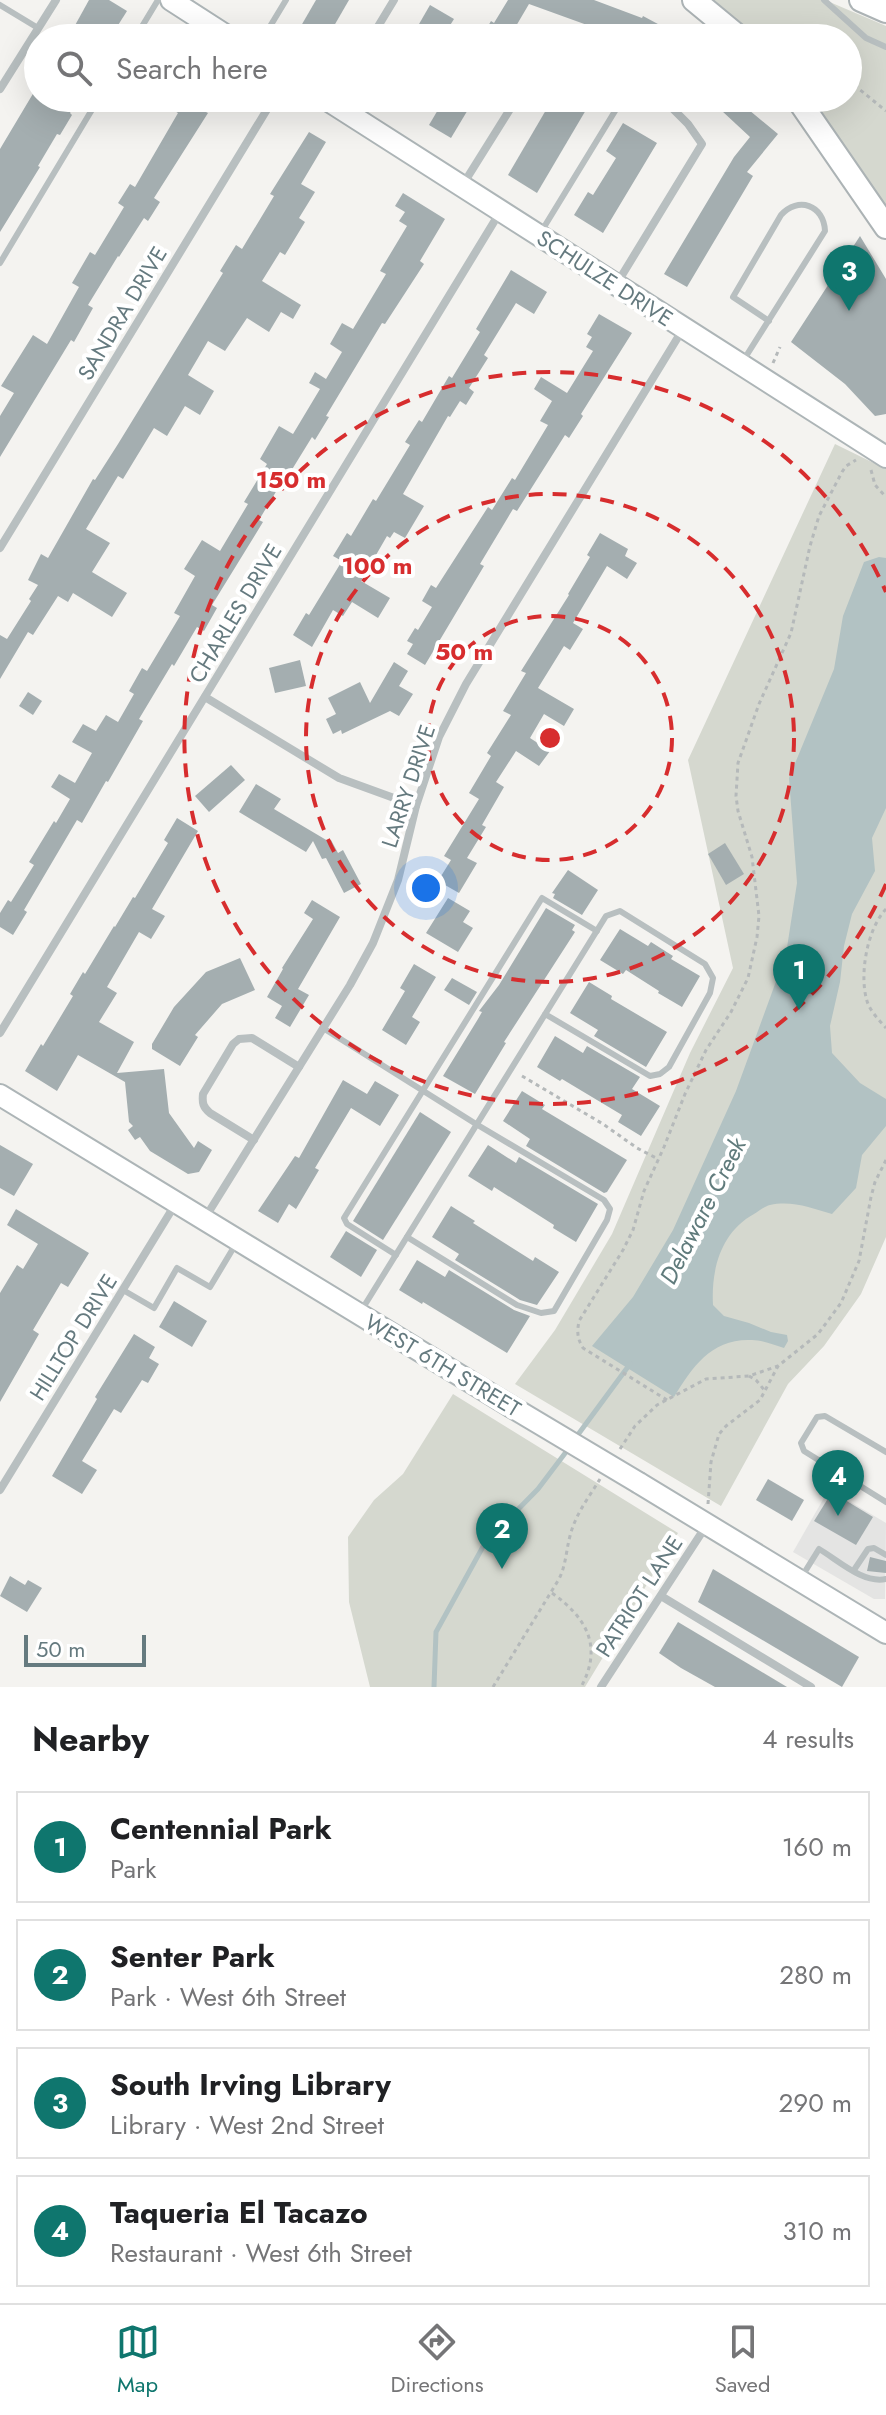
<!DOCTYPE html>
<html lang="en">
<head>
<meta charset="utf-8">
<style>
  body { margin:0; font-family:Jost,sans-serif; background:#f2f2f2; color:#202124 }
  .scale { position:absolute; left:24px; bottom:20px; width:122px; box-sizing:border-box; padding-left:8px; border:4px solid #657a7f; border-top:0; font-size:22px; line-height:28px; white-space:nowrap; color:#657a7f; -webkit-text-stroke:6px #fff; paint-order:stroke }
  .you { position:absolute; left:426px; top:888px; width:28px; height:28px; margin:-20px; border:6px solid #fff; border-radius:50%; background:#1a73e8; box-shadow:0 0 0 12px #1a73e833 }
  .badge { display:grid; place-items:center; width:52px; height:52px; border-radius:50%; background:#0f766e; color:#fff; font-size:26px; font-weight:700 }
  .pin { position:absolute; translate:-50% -66px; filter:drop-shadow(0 2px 4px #0008) }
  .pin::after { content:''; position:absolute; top:42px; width:28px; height:24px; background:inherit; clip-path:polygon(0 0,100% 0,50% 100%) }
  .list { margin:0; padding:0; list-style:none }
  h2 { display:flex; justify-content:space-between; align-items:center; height:104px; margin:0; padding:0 32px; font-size:34px }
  h2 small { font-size:26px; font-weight:400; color:#757577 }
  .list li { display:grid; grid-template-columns:52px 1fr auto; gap:24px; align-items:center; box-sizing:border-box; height:112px; margin:0 16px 16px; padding:0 16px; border:2px solid #e0e0e0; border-radius:0px }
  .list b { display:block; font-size:30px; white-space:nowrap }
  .list p { margin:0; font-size:26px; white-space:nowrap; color:#757577 }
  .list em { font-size:26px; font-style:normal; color:#757577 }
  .icon { flex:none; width:44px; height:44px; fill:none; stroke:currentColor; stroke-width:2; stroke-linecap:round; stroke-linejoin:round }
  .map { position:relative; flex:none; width:886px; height:1687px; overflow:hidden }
  .search { position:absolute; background:#fff; box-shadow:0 8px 32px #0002; left:24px; right:24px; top:24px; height:88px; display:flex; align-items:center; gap:20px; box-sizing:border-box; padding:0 28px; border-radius:44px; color:#757577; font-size:30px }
  .sheet { height:616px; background:#fff }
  nav { display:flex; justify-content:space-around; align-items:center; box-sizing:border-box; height:112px; border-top:2px solid #e0e0e0; background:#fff; font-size:22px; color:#757577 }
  nav a { display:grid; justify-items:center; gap:4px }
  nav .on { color:#0f766e }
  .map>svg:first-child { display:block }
  .built { fill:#e4e4e3 }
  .green { fill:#d5d8cf }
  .water { fill:#b2c2c3 }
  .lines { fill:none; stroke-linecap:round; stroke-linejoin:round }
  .stream { stroke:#b2c2c3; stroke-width:5 }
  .building { fill:#a4aeb0 }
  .secondary-casing { stroke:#adb5b7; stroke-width:24 }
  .primary-casing { stroke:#acb3b5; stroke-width:26 }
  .path { stroke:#b5b9ba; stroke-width:3; stroke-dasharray:4 4; stroke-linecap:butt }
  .lane { stroke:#b8bfc0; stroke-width:6 }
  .street { stroke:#b8bfc0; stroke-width:8 }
  .secondary { stroke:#fff; stroke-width:20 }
  .primary { stroke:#fff; stroke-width:22 }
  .secondary-bridge-casing { stroke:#adb5b7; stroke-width:24; stroke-linecap:butt }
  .secondary-bridge { stroke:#fff; stroke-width:20 }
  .ring { fill:none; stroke:#d72d2e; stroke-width:4; stroke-dasharray:14 10 }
  .labels { text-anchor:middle; stroke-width:8; stroke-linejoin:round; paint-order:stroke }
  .street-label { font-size:22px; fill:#657a7f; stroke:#fff }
  .water-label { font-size:24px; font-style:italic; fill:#607b7c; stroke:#fff }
  .centre { fill:#d72d2e; stroke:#fff; stroke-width:4 }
  .ring-label { font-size:24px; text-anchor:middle; font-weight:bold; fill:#d72d2e; stroke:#fff; stroke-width:8; stroke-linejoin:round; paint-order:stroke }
</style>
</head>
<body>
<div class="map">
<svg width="886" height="1687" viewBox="0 0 886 1687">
  <rect width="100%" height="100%" fill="#f4f3f0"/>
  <!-- built -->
  <path class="built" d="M829 1489 886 1523 885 1599H874L793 1552Z"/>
  <!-- green -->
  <g class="green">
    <path d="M709 0H825L886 26V206L806 98H848V38H753Z"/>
    <path d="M835 444 886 469V1237L861 1294 824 1346 788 1384 721 1506 515 1384 555 1330 612 1234 690 1053 733 968 688 760Z"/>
    <path d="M453 1394 678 1533 585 1687H370L349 1602 348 1537 374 1500 403 1474Z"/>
  </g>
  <!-- water -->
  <path class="water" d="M879 557 886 558V808L872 838 875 871 852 914 844 946 840 982 830 1026 832 1053 860 1083 886 1099V1126L862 1155 856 1188 832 1214C812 1208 791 1200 770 1205 765 1206 759 1211 754 1214 721 1232 711 1269 713 1305L724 1316 749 1323 771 1332 787 1335 788 1341 784 1348C774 1345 762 1340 752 1340 712 1338 693 1366 674 1397L592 1346 633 1297 673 1230 736 1091 786 954 797 883 789 778 834 669 843 616 864 562Z"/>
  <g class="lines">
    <!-- stream -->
    <g class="stream">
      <path d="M574 1440 630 1364"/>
      <path d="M434 1687 436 1632 485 1543 538 1489 569 1448"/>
    </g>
  </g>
  <!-- building -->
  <g class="building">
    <path d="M89 0H109L127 11 110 38H68Z"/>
    <path d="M316 0H349L327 38H294Z"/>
    <path d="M508 0H594L642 18 643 16 684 38H623L529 4 509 38H481L491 21 494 23Z"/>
    <path d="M430 5 454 19 442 38H426L415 31Z"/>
    <path d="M34 92 38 94V98H79L70 113 72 115 60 135 57 134 38 166 40 167 0 232V149Z"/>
    <path d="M153 98H215L206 112 208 113 154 198 160 202 148 221 144 218 119 257 118 256 88 305 93 308 74 342 71 340 0 457V416L14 393 1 386 33 335 47 344 79 287 72 283 90 252 95 255 124 207 118 203 130 184 135 187 178 113Z"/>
    <path d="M445 98H475L451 138 429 125Z"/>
    <path d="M553 98H593L537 193 508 175Z"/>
    <path d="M708 98H749L743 105 778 134 747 172 753 176 687 287 664 274 734 157 750 137Z"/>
    <path d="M623 123 657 143 603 233 574 215 588 192 593 195 616 158 606 151Z"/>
    <path d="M309 132 326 142 301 184 315 192 299 218 305 222 285 255 280 252 262 281 301 305 293 319 281 312 269 332 247 318 225 351 208 341 188 375 214 391 200 415 185 406 167 436 154 428 123 479 118 476 86 529 110 543 92 572 127 593 112 617 73 593 68 602 58 596 33 635 28 632 0 679V635L7 639 31 601 29 599 38 585 28 580 41 554 48 558 93 479 95 480 118 444 223 273 220 271 236 245 242 249 274 196 270 194Z"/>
    <path d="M403 193 445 219 420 261 424 264 385 324 382 323 326 416 329 417 315 440 312 437 288 476 286 475 259 520 263 522 212 605 217 608 204 631 197 627 174 666 172 664 139 719 143 721 108 782 106 781 82 823 77 820 24 910 27 912 13 935 0 927V913L8 900 11 902 34 865 29 862 54 821 56 823 70 799 51 787 59 774 75 783 92 753 72 742 83 724 96 731 106 715 118 722 134 694 129 691 142 668 147 671 180 616 174 613 195 576 184 569 202 540 220 551 248 504 244 502 267 464 260 459 279 426 293 434 320 389 309 383 315 372 326 379 342 352 330 344 342 323 353 329 386 274 380 271 407 226 399 221 405 212 395 206Z"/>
    <path d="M860 236 886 279V414L875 416 845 384 791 342Z"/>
    <path d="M511 270 547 292 534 314 516 303 484 355 488 358 469 388 474 392 466 405 460 401 450 417 448 416 403 494 424 506 405 538 394 532 390 538 387 536 361 581 390 598 378 618 352 602 343 616 333 610 312 647 293 635 306 613 309 615 342 561 333 556 347 533 351 536 373 499 376 501 410 445 405 442 419 420 422 422 449 376 452 378 480 332 476 329Z"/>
    <path d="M599 314 632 333 581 414 583 416 569 438 565 435 517 511 513 509 480 564 484 566 425 665 407 654 413 644 407 641 415 628 418 630 432 607 422 601 431 585 436 588 488 507 492 510 512 478 515 480 548 425 540 421 552 401 534 389 541 377 567 393 593 351 586 347 592 337 587 334Z"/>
    <path d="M600 533 628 549 625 556 637 563 627 579 607 566 573 623 583 629 570 650 564 646 538 688 574 709 564 726 544 714 530 738 550 751 539 766 516 751 496 782 504 787 482 825 486 827 467 858 477 863 459 893 438 881 451 860 444 856 479 799 469 793 491 756 487 753 511 715 503 711 526 673 521 671 569 595 568 594 590 557 587 555Z"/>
    <path d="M300 660 306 686 275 693 269 668Z"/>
    <path d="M394 662 408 671 399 686 413 694 399 716 390 711 342 734 341 730 333 734 326 719 336 714 328 698 360 682 370 703Z"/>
    <path d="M28 692 42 701 33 715 19 706Z"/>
    <path d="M231 765 245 780 209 812 195 796Z"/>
    <path d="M256 784 281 799 274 809 328 841 331 840 338 853 343 850 361 884 344 893 326 858 322 859 313 841 306 852 239 812Z"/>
    <path d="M177 818 198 831 152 909 165 916 151 939 139 932 107 987 117 993 99 1022 134 1042 117 1073 164 1069 169 1113 194 1148 198 1141 212 1150 199 1172 188 1174 150 1151 140 1137 135 1140 128 1130 133 1126 129 1122 125 1082 78 1055 57 1091 25 1071 41 1044 43 1046 73 996 70 994 83 972 85 974 114 926 115 927 133 897 135 898 168 843 164 840Z"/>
    <path d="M725 843 744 874 726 885 708 854Z"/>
    <path d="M568 870 598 890 582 915 553 898 555 894 552 893Z"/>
    <path d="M448 898 470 911 463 922 473 928 458 952 426 933Z"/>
    <path d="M312 900 340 917 298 989 309 995 290 1027 275 1018 282 1006 267 997 283 969 282 968 313 919 304 913Z"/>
    <path d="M546 908 575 925 572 930 575 932 504 1042 506 1043 475 1094 443 1076 478 1019 482 1012 479 1011 499 985Z"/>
    <path d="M620 929 648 946 651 942 673 956 671 959 700 976 682 1007 658 993 659 991 626 970 623 974 600 960Z"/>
    <path d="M240 958 255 990 222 1004 195 1035 198 1037 180 1066 152 1049V1044L174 1007 206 972Z"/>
    <path d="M414 964 436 977 412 1017 420 1022 406 1045 382 1030 405 991 400 988Z"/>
    <path d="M452 978 477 992 469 1005 444 990Z"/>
    <path d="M589 982 612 996 611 999 667 1032 646 1067 594 1036 598 1030 570 1013Z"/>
    <path d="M555 1036 583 1053 587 1046 640 1077 632 1089 660 1106 641 1136 618 1122 622 1115 562 1079 560 1081 537 1067Z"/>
    <path d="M343 1080 367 1094 375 1081 399 1095 380 1126 351 1108 315 1168 319 1170 296 1209 289 1204 278 1223 258 1211 295 1156 299 1158Z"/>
    <path d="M522 1091 545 1105 542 1109 627 1160 607 1192 604 1193 526 1146 530 1139 503 1121Z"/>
    <path d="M420 1112 451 1132 383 1240 353 1221Z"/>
    <path d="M0 1145 33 1164 14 1196 0 1188Z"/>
    <path d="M488 1145 516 1163 519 1157 598 1204 576 1242 553 1228 554 1225 494 1187 492 1191 468 1176Z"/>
    <path d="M451 1206 475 1221 473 1223 533 1261 535 1257 559 1272 537 1305 520 1300 455 1260 459 1254 432 1237Z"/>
    <path d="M16 1209 89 1253 68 1287 61 1283 33 1330 39 1334 0 1402V1293L17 1265 23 1269 38 1244 7 1225Z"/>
    <path d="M346 1231 377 1250 361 1277 330 1257Z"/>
    <path d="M417 1260 445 1277 449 1270 514 1310 530 1316 507 1353 423 1302 422 1304 399 1290Z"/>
    <path d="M174 1301 207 1321 192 1347 159 1327Z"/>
    <path d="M134 1334 155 1347 149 1358 159 1364 148 1383 142 1380 121 1413 114 1409 82 1461 97 1470 82 1494 52 1476 97 1399 95 1397Z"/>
    <path d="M768 1479 804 1500 792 1521 756 1500Z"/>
    <path d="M832 1492 873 1517 856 1545 814 1521Z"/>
    <path d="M870 1557 886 1561V1573L867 1571Z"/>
    <path d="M713 1569 859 1657 842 1687 698 1602Z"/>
    <path d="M10 1576 25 1585 28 1580 42 1588 27 1612 0 1596Z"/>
    <path d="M678 1622 730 1653 787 1687H715L681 1668 659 1653Z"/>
  </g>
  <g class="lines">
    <defs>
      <g id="secondary">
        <path d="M171 0 230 38"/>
        <path d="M324 98 886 457"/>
        <path d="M0 1095 510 1406"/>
        <path d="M639 1483 886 1633"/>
      </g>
      <g id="primary">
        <path d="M694 0 740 38"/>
        <path d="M861 0 886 11"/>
        <path d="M797 98 886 227"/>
      </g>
    </defs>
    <!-- secondary casing -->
    <use href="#secondary" class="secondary-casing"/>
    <!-- primary casing -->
    <use href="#primary" class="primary-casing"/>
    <!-- path -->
    <g class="path">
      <path d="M802 27 804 38"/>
      <path d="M788 38C797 24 812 25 820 38"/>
      <path d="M848 80 886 111"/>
      <path d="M773 363 780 347"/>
      <path d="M871 470 875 485 886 497"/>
      <path d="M886 909C867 929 859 975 867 1001 870 1011 879 1020 886 1028"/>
      <path d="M522 1076 603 1124 637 1148 658 1159"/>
      <path d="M749 1376 756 1380 766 1392"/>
      <path d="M667 1400 583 1348C577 1338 577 1332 579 1321L623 1250 633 1230 644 1191 664 1147 685 1094 706 1050 731 1012 748 978 757 937 759 916 752 857 738 811 736 796 738 763 759 704 791 633 810 546 819 516 842 472 846 466 856 460"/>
      <path d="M620 1449 635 1426 657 1405 706 1379 749 1376 778 1366 818 1334 841 1303 859 1261 871 1197 875 1182 886 1160"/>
      <path d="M708 1504 711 1462 719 1434 726 1426 760 1400 778 1366"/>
      <path d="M552 1593C587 1618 603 1647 581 1687"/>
      <path d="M493 1687 559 1579C566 1565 566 1551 570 1536 575 1515 589 1497 600 1479"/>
    </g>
    <!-- lane -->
    <g class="lane">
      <path d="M824 0 866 38 886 47"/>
      <path d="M0 5 38 28"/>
      <path d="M135 38 158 0"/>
      <path d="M263 38 286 0"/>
      <path d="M541 232 623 98"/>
      <path d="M0 263 99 98"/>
      <path d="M743 361 825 231C824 205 798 196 781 215L733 297 769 321"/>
      <path d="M323 1028 476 1124 604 1200 610 1209 607 1220 554 1311 541 1313 517 1305 407 1237"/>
      <path d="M396 1255 347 1224 344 1218 542 898 597 931"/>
      <path d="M123 1290 154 1308 177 1268 210 1287 237 1242"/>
      <path d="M361 1311 606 916 620 911 705 964 713 978 710 993 669 1067 660 1074 650 1076 545 1014"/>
      <path d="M886 1452 825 1416 817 1417 801 1443 804 1451 886 1502"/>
      <path d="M854 1570 868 1549 874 1548 886 1555"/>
      <path d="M801 1578 819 1549C838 1560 863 1584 886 1579"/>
    </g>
    <!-- street -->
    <g class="street">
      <path d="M371 38 394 0"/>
      <path d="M0 89 56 0"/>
      <path d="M462 186 517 98"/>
      <path d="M616 285 702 144 688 124 662 98"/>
      <path d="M0 548 274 98"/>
      <path d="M205 697 339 778 416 806"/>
      <path d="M0 1033 500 212"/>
      <path d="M254 1140 210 1113C203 1107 202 1103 203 1094L233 1044 239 1039 252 1038 299 1067"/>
      <path d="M205 1218 350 985 373 943 398 880 416 806 439 737 466 684 683 329"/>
      <path d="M0 1490 176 1203"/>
      <path d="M661 1596 811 1687"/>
      <path d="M601 1687 706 1526"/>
    </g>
    <!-- secondary -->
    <use href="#secondary" class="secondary"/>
    <!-- primary -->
    <use href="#primary" class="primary"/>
    <defs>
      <path id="secondary-bridge" d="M510 1406 639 1483"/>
    </defs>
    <!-- secondary-bridge casing -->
    <use href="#secondary-bridge" class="secondary-bridge-casing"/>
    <!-- secondary-bridge -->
    <use href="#secondary-bridge" class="secondary-bridge"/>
  </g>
  <!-- distance rings -->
  <g class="ring">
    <circle cx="550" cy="738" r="122"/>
    <circle cx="550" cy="738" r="244"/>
    <path d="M886 884A366 366 0 1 1 886 592"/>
  </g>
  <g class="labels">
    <!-- street labels -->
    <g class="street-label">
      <text transform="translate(605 278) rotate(33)" y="8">SCHULZE DRIVE</text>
      <text transform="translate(122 313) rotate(-59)" y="8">SANDRA DRIVE</text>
      <text transform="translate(235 613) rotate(-59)" y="8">CHARLES DRIVE</text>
      <text transform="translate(408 786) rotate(-72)" y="8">LARRY DRIVE</text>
      <text transform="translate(73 1337) rotate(-58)" y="8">HILLTOP DRIVE</text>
      <text transform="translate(443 1365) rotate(31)" y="8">WEST 6TH STREET</text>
      <text transform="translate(639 1596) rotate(-57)" y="8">PATRIOT LANE</text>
    </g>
    <!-- water labels -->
    <g class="water-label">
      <text transform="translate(703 1211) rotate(-63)" y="8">Delaware Creek</text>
    </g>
  </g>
  <circle cx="550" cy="738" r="12" class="centre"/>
  <g class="ring-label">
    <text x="291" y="488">150 m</text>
    <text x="377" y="574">100 m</text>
    <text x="464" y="660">50 m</text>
  </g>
</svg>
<div class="scale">50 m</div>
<div class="you"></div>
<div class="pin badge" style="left:799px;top:1010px">1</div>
<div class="pin badge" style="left:502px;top:1569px">2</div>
<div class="pin badge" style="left:849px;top:311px">3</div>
<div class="pin badge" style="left:838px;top:1516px">4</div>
<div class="search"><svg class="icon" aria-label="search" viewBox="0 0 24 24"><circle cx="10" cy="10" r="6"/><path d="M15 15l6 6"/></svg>Search here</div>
</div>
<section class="sheet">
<h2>Nearby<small>4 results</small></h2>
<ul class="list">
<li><span class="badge">1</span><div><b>Centennial Park</b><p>Park</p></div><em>160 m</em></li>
<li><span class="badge">2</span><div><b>Senter Park</b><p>Park · West 6th Street</p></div><em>280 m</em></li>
<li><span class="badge">3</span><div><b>South Irving Library</b><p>Library · West 2nd Street</p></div><em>290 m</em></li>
<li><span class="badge">4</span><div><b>Taqueria El Tacazo</b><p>Restaurant · West 6th Street</p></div><em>310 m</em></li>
</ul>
</section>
<nav>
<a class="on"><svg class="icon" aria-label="map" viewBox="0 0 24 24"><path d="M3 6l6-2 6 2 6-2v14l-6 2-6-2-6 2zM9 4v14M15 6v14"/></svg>Map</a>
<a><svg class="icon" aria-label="directions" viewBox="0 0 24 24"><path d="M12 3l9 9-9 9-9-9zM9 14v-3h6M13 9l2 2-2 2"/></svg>Directions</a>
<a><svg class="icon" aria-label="saved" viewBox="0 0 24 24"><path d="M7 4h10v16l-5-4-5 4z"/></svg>Saved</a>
</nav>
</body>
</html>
